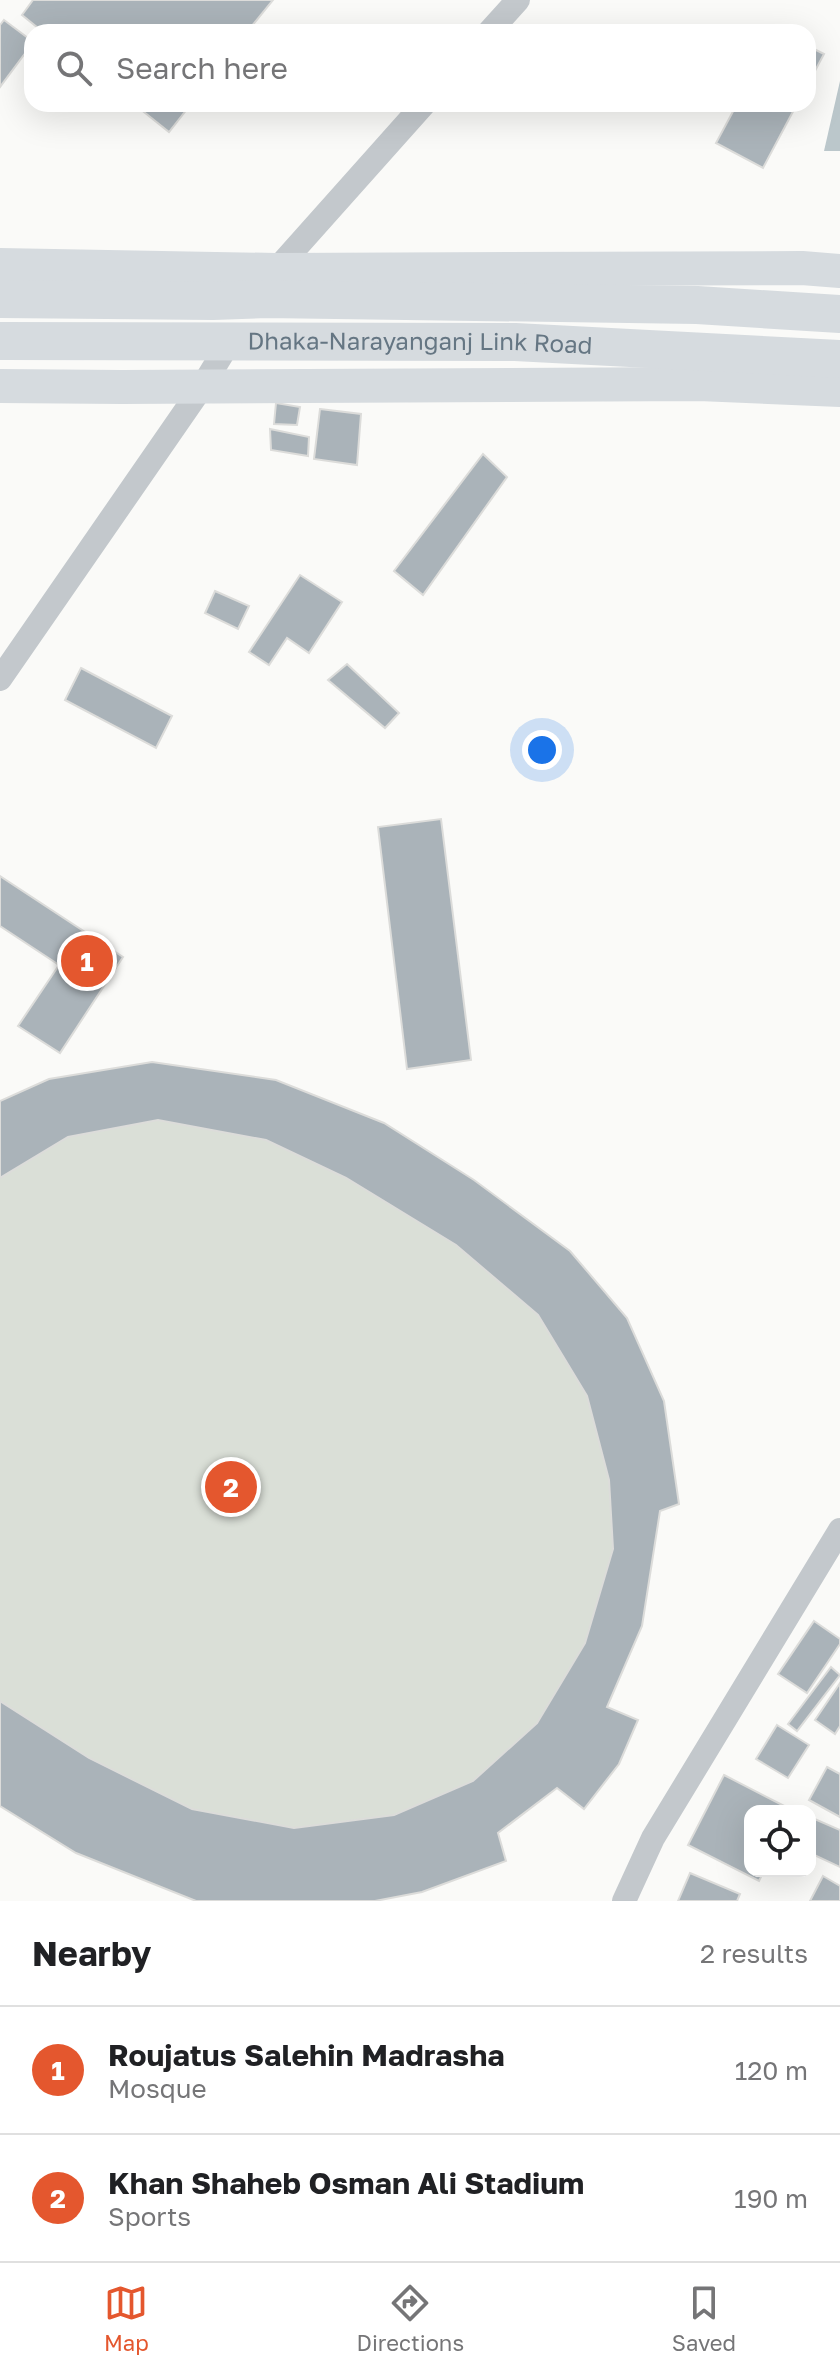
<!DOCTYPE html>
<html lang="en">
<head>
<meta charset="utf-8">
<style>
  body { margin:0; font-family:"Golos Text",sans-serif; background:#f2f2f2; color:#202124 }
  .controls { position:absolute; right:24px; bottom:24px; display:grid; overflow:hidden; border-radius:16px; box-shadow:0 8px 32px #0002 }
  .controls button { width:72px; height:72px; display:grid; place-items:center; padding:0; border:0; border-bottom:2px solid #e0e0e0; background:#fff; color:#202124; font:40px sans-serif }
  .you { position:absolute; left:542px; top:750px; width:28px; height:28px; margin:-20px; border:6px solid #fff; border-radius:50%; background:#1a73e8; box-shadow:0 0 0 12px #1a73e833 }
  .badge { display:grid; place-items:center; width:52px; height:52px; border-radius:50%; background:#e4572e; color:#fff; font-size:26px; font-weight:700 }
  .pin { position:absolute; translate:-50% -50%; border:4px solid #fff; box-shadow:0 2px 8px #0006 }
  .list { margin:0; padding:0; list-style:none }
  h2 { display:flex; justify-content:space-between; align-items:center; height:104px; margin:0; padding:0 32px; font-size:34px }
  h2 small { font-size:26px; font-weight:400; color:#757577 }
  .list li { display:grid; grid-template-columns:52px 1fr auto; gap:24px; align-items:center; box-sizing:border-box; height:128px; padding:0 32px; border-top:2px solid #e0e0e0 }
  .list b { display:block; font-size:30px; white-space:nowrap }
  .list p { margin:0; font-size:26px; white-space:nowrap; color:#757577 }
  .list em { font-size:26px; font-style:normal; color:#757577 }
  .icon { flex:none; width:44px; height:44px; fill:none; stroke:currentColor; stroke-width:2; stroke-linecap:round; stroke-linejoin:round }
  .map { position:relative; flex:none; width:840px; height:1901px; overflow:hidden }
  .search { position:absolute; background:#fff; box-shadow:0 8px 32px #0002; left:24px; right:24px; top:24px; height:88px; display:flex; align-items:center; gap:20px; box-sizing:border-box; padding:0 28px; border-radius:24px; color:#757577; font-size:30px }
  .sheet { height:360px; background:#fff }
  nav { display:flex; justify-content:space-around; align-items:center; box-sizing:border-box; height:112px; border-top:2px solid #e0e0e0; background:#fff; font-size:22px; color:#757577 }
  nav a { display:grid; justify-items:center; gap:4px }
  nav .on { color:#e4572e }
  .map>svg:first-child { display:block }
  .green { fill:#dadfd7 }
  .water { fill:#bbc7cb }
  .building { fill:#aab3b9; stroke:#dcdcda; stroke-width:2 }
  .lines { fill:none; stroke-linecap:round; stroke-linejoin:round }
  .street { stroke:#c3c8cc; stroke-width:24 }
  .secondary { stroke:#d6dbdf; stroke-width:34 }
  .primary { stroke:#d6dbdf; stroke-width:38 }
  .labels { text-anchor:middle; stroke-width:8; stroke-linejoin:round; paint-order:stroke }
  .street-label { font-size:24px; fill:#657683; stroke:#fff }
</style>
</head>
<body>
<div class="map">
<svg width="840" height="1901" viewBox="0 0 840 1901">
  <rect width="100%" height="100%" fill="#fafaf8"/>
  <!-- green -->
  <path class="green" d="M158 1120 266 1140 346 1178 456 1245 538 1315 587 1396 609 1480 613 1549 585 1643 537 1723 473 1781 394 1815 294 1828 192 1809 89 1758 0 1701V1178L68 1137Z"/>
  <!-- water -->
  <path class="water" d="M840 81V151H824Z"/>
  <!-- building -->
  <g class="building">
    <path d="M33 0H273L247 32H43L22 15Z"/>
    <path d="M4 20 32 41V44L0 87V25Z"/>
    <path d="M808 46 824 54 808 84Z"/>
    <path d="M134 104H191L169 132Z"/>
    <path d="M737 104H797L763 168 716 143Z"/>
    <path d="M276 403 300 407 297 425 274 424Z"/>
    <path d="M320 409 361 414 357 465 314 459Z"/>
    <path d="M270 429 309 437 308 456 271 450Z"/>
    <path d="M483 454 507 477 423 595 394 571Z"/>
    <path d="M300 575 342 602 309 653 287 638 269 665 249 652Z"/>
    <path d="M215 591 249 606 238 629 205 613Z"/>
    <path d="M347 664 399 713 385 728 328 680Z"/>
    <path d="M81 668 172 716 156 748 65 700Z"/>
    <path d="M441 819 471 1060 407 1069 378 827Z"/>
    <path d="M0 876 123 957 60 1053 18 1026 59 965 0 926Z"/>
    <path d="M152 1062 276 1080 384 1123 474 1180 570 1251 627 1318 664 1401 679 1504 660 1511 642 1626 607 1707 638 1720 619 1764 584 1809 557 1788 498 1833 506 1861 422 1892 375 1901H196L76 1853 0 1806V1701L89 1758 192 1809 294 1828 394 1815 473 1781 537 1723 585 1643 613 1549 609 1480 587 1396 538 1315 456 1245 346 1178 266 1140 158 1120 68 1137 0 1178V1101L49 1079Z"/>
    <path d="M814 1621 840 1639V1644L807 1693 778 1674Z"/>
    <path d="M831 1667 840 1675 797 1731 788 1724Z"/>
    <path d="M840 1683V1726L835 1734 815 1720Z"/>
    <path d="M777 1725 809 1745 788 1778 756 1759Z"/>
    <path d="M827 1767 840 1774V1817L809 1800Z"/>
    <path d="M724 1775 794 1811H750V1871H764L759 1881 688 1845Z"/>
    <path d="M810 1817 840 1830V1867L810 1853Z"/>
    <path d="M690 1873 740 1894 737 1901H678Z"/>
    <path d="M823 1876 840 1886V1901H810Z"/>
  </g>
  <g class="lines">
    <!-- street -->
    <g class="street">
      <path d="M489 32 518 0"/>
      <path d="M274 277 276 270 424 104"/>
      <path d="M0 679 202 387 230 341"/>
      <path d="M624 1901 653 1838 840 1530"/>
    </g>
    <!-- secondary -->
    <g class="secondary">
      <path d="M0 265 276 270 802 268 840 271"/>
      <path d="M0 386 122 387 699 384 840 390"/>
    </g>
    <!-- primary -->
    <g class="primary">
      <path d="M0 299 213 301 266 299 697 305 840 314"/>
      <path id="s1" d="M0 341 515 342 840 359"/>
    </g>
  </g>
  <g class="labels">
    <!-- street labels -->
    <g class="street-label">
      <text dy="8" stroke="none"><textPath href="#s1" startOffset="420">Dhaka-Narayanganj Link Road</textPath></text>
    </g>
  </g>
</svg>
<div class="controls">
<button><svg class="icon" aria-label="locate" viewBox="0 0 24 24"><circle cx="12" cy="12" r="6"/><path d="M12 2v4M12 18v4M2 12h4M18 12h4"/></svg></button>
</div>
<div class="you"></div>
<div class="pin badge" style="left:87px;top:961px">1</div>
<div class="pin badge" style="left:231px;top:1487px">2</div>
<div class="search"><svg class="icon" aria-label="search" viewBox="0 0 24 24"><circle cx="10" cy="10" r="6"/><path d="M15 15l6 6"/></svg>Search here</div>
</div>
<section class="sheet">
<h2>Nearby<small>2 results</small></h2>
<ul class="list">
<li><span class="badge">1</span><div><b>Roujatus Salehin Madrasha</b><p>Mosque</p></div><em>120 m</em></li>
<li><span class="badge">2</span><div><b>Khan Shaheb Osman Ali Stadium</b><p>Sports</p></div><em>190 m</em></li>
</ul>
</section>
<nav>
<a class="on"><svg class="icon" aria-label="map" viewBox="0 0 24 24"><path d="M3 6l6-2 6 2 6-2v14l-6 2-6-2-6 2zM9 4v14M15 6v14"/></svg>Map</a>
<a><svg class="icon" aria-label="directions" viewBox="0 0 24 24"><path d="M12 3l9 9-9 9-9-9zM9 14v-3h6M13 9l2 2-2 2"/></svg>Directions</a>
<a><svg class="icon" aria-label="saved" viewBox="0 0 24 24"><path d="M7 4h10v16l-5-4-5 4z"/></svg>Saved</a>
</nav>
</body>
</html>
